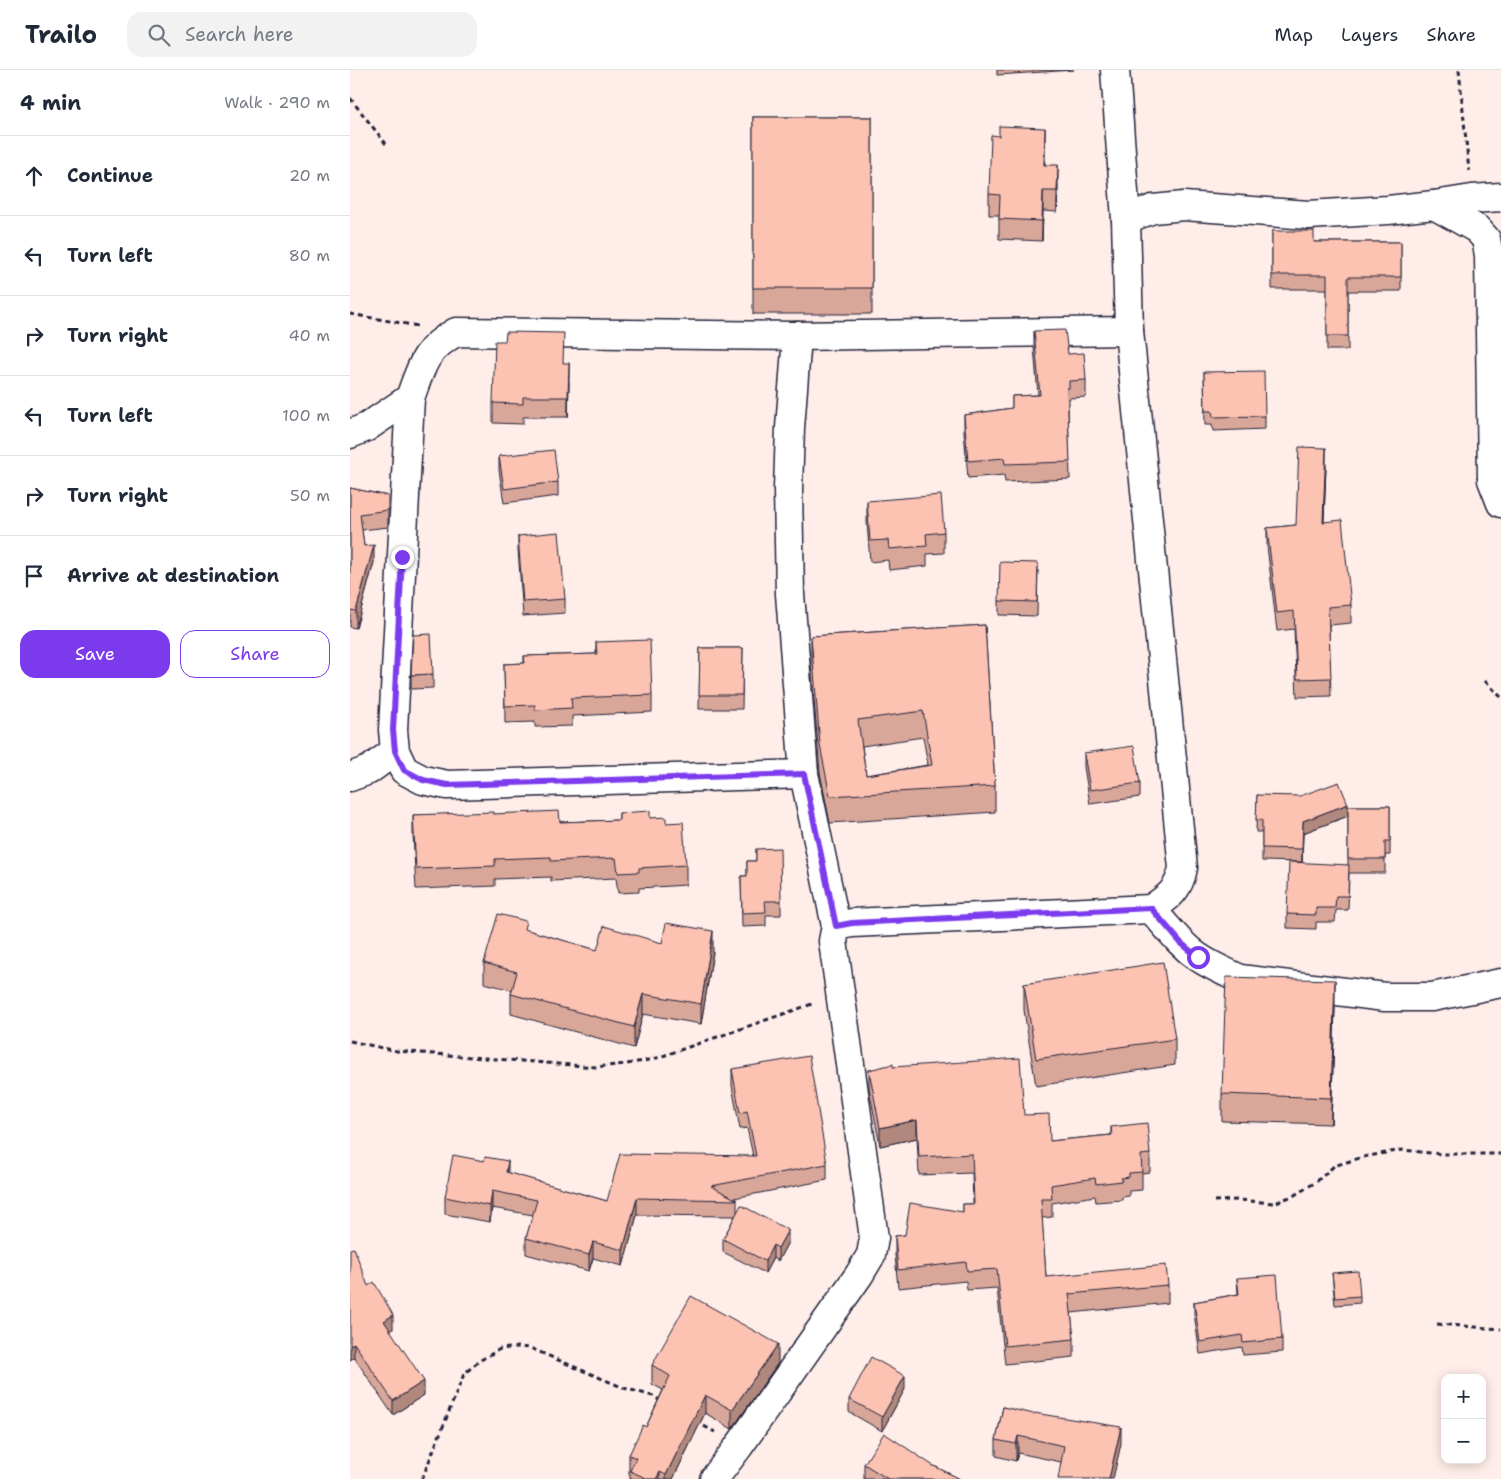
<!DOCTYPE html>
<html lang="en">
<head>
<meta charset="utf-8">
<style>
  body { margin:0; font-family:"Shantell Sans",sans-serif; background:#f2f2f3; color:#1f2937 }
  .controls { position:absolute; right:15px; bottom:15px; display:grid; overflow:hidden; border-radius:10px; box-shadow:0 2px 12px #0003 }
  .controls button { width:45px; height:45px; display:grid; place-items:center; padding:0; border:0; border-bottom:1px solid #e0e1e3; background:#fff; color:#1f2937; font:25px sans-serif }
  .stop { position:absolute; width:15px; height:15px; margin:-11px; border:4px solid #7c3aed; border-radius:50%; background:#fff }
  .stop.end { background:#7c3aed; border-color:#fff; box-shadow:0 1px 5px #0008 }
  .list { margin:0; padding:0; list-style:none }
  h2 { display:flex; justify-content:space-between; align-items:center; height:65px; margin:0; padding:0 20px; font-size:21px }
  h2 small { font-size:16px; font-weight:400; color:#747a83 }
  .list li { display:grid; grid-template-columns:32px 1fr auto; gap:15px; align-items:center; box-sizing:border-box; height:80px; padding:0 20px; border-top:1px solid #e0e1e3 }
  .list b { display:block; font-size:19px; white-space:nowrap }
  .list em { font-size:16px; font-style:normal; color:#747a83 }
  .actions { display:flex; gap:10px; padding:15px 20px }
  .actions a { flex:1; padding:11px 0; border:1px solid #7c3aed; border-radius:15px; text-align:center; font-size:18px; color:#7c3aed }
  .actions .main { background:#7c3aed; color:#fff }
  .icon { flex:none; width:28px; height:28px; fill:none; stroke:currentColor; stroke-width:2; stroke-linecap:round; stroke-linejoin:round }
  .map { position:relative; flex:none; width:1151px; height:1409px; overflow:hidden }
  header { display:flex; align-items:center; gap:30px; box-sizing:border-box; height:70px; padding:0 25px; background:#fff; border-bottom:1px solid #e0e1e3 }
  header strong { font-size:24px }
  nav { display:flex; gap:28px; margin-inline-start:auto; font-size:18px }
  .search { width:350px; height:45px; background:#f2f2f3; display:flex; align-items:center; gap:12px; box-sizing:border-box; padding:0 18px; border-radius:15px; color:#747a83; font-size:19px }
  main { display:flex }
  aside { flex:1; background:#fff }
  .map>svg:first-child { display:block }
  .lines { fill:none; stroke-linecap:round; stroke-linejoin:round }
  .street-casing { stroke:#22223b; stroke-width:31 }
  .path { stroke:#22223b; stroke-width:3; stroke-dasharray:5 4; stroke-linecap:butt }
  .street { stroke:#fff; stroke-width:28 }
  .wall { fill:#d9a799; stroke:#22223b; fill-rule:evenodd }
  .shaded-wall { fill:#b0887d; stroke:#22223b }
  .building { fill:#fcc2b2; stroke:#22223b; fill-rule:evenodd }
  .route { stroke:#7c3aed; stroke-width:6 }
</style>
</head>
<body>
<header>
<strong>Trailo</strong>
<div class="search"><svg class="icon" aria-label="search" viewBox="0 0 24 24"><circle cx="10" cy="10" r="6"/><path d="M15 15l6 6"/></svg>Search here</div>
<nav><a>Map</a><a>Layers</a><a>Share</a></nav>
</header>
<main>
<aside>
<h2>4 min<small>Walk · 290 m</small></h2>
<ul class="list">
<li><svg class="icon" aria-label="ahead" viewBox="0 0 24 24"><path d="M12 20V5M6 11l6-6 6 6"/></svg><div><b>Continue</b></div><em>20 m</em></li>
<li><svg class="icon" aria-label="left" viewBox="0 0 24 24"><path d="M17 20v-9H6M10 6l-5 5 5 5"/></svg><div><b>Turn left</b></div><em>80 m</em></li>
<li><svg class="icon" aria-label="right" viewBox="0 0 24 24"><path d="M7 20v-9h11M14 6l5 5-5 5"/></svg><div><b>Turn right</b></div><em>40 m</em></li>
<li><svg class="icon" aria-label="left" viewBox="0 0 24 24"><path d="M17 20v-9H6M10 6l-5 5 5 5"/></svg><div><b>Turn left</b></div><em>100 m</em></li>
<li><svg class="icon" aria-label="right" viewBox="0 0 24 24"><path d="M7 20v-9h11M14 6l5 5-5 5"/></svg><div><b>Turn right</b></div><em>50 m</em></li>
<li><svg class="icon" aria-label="arrive" viewBox="0 0 24 24"><path d="M6 21V4h12l-3 4 3 4H6"/></svg><div><b>Arrive at destination</b></div></li>
</ul>
<div class="actions"><a class="main">Save</a><a>Share</a></div>
</aside>
<div class="map">
<svg width="1151" height="1409" viewBox="0 0 1151 1409">
  <rect width="100%" height="100%" fill="#feede8"/>
  <filter id="ink" filterUnits="userSpaceOnUse"><feTurbulence type="fractalNoise" baseFrequency=".02" numOctaves="2"/><feDisplacementMap in="SourceGraphic" scale="10" xChannelSelector="R" yChannelSelector="G"/><feConvolveMatrix kernelMatrix="1 2 1 2 8 2 1 2 1" color-interpolation-filters="sRGB"/></filter>
  <g filter="url(#ink)">
    <g class="lines">
      <defs>
        <g id="street">
          <path d="M1084 135 1127 159 1136 169 1139 185 1142 410 1151 433"/>
          <path d="M776 149 803 139 834 136 959 145 1038 140 1084 135 1122 129 1151 127"/>
          <path d="M447 266 440 358 438 419 440 524 454 704 486 856"/>
          <path d="M0 364 17 357 60 328"/>
          <path d="M454 704 97 715 73 710 54 700 45 681 43 660 60 328C72 295 74 280 106 262L447 266 779 261"/>
          <path d="M0 707 19 700 45 681"/>
          <path d="M801 839C816 855 829 874 848 887 861 896 876 902 890 909L1035 927H1082L1151 913"/>
          <path d="M364 1409 389 1376 509 1205 521 1185 524 1168 483 871 486 856 502 853 801 839C819 827 829 820 833 798L779 261 776 149 765 0"/>
        </g>
      </defs>
      <!-- street casing -->
      <use href="#street" class="street-casing"/>
      <!-- path -->
      <g class="path">
        <path d="M1109 0 1119 101"/>
        <path d="M0 28 36 74"/>
        <path d="M0 244 68 256"/>
        <path d="M1135 611 1151 627"/>
        <path d="M0 971 47 981 246 997 277 994 304 989 465 933"/>
        <path d="M864 1131 889 1130 923 1133 943 1126 966 1112 984 1096 1013 1087 1052 1080 1091 1084H1151"/>
        <path d="M1087 1254 1151 1259"/>
        <path d="M346 1352 365 1362"/>
        <path d="M72 1409 114 1304 129 1291 150 1279 168 1277 180 1278 274 1318 303 1326 311 1331"/>
      </g>
      <!-- street -->
      <use href="#street" class="street"/>
    </g>
    <!-- wall -->
    <g class="wall">
      <path d="M647 0H724L647 5Z"/>
      <rect x="403" y="47" width="119" height="197"/>
      <path d="M695 79V95L708 115 707 142 693 141 692 171 649 169V145H639V124Z"/>
      <path d="M922 161 964 172H1051V221H998V280H977V219H922Z"/>
      <path d="M684 261 718 284 736 310V327L719 328V335H718L720 409 655 412 654 405 618 408 614 362V345L662 338V326L688 325 684 278Z"/>
      <path d="M214 293 219 313 218 347H173V354L143 353V333Z"/>
      <path d="M854 302 915 346V359L863 361 862 355H855Z"/>
      <path d="M149 386 208 412V426L154 433 149 400Z"/>
      <path d="M976 396 974 452 1001 535V553L979 555 981 626 947 627 944 559 927 561 917 476V458L946 455Z"/>
      <path d="M0 418 38 426V457L12 460 14 476 24 492 6 558 0 557Z"/>
      <path d="M517 431 594 462V483L577 484V496L539 500 538 490 520 492 517 452Z"/>
      <path d="M168 466 215 529V543L173 546 168 480Z"/>
      <path d="M688 493 687 546 649 545V531Z"/>
      <path d="M635 555 645 716V742L480 753 470 702 461 593V566ZM573 667 578 695 516 705 512 676Z"/>
      <path d="M246 572 302 625V642L222 646V656L185 657V652L155 653 154 594 174 593V586L246 584Z"/>
      <path d="M350 578H393L392 639H349Z"/>
      <path d="M83 604V618L61 619V605Z"/>
      <path d="M734 683 790 713V727L740 734 734 697Z"/>
      <path d="M907 725 998 746 953 763 952 792 912 791V762H906Z"/>
      <path d="M998 736H1040V785H1035V803H999L998 840H986L985 852H966V859L937 858V844L998 795Z"/>
      <path d="M269 743 300 748 316 753 336 795V815L289 818V822L268 823 266 808 201 811V807L145 809V816L66 819 63 765V745L143 744 210 752 269 750Z"/>
      <path d="M406 779 431 831V845H416V856L392 857 391 806H397V791H406Z"/>
      <path d="M176 860 247 880 312 873 363 882 351 954 293 944 284 978 161 944V924L162 920 134 913V893Z"/>
      <path d="M674 914 825 969V995L686 1016 674 940Z"/>
      <path d="M985 937 981 1054 872 1051V1024Z"/>
      <path d="M543 997 674 1045 700 1071 761 1065V1057L800 1084V1102L792 1103V1120L779 1121V1126L772 1127V1130L746 1132 745 1126 702 1133V1147L692 1148 696 1207 818 1215V1233L721 1243 724 1269V1287L655 1294 647 1218 617 1220 616 1211 548 1218 545 1185V1166L555 1165 613 1142V1134H623L622 1103 569 1105 567 1068 530 1076 519 1018V1000Z"/>
      <path d="M382 999 477 1094V1110L384 1128 387 1130V1142L438 1172 428 1191 423 1188 415 1203 373 1182V1169L385 1146 287 1145 273 1196 243 1188 239 1201 176 1184V1168L183 1145 142 1138 140 1152 95 1144V1127L158 1103 257 1131 403 1086 397 1058 390 1059 382 1016Z"/>
      <path d="M982 1203 1010 1226V1233L985 1235Z"/>
      <path d="M887 1208 932 1269V1282L893 1285 892 1277 850 1284 844 1244V1232L888 1224Z"/>
      <path d="M18 1216 43 1259 40 1261 74 1325 43 1345 4 1287 0 1290Z"/>
      <path d="M428 1293 382 1359 355 1343 323 1409H280V1404H279V1385L296 1357 313 1320 302 1314V1295Z"/>
      <path d="M555 1319 532 1361 499 1342V1329Z"/>
      <path d="M653 1337 771 1374 711 1392 668 1383 666 1391 646 1386V1370Z"/>
      <path d="M514 1394 582 1395 610 1409H514Z"/>
    </g>
    <!-- shaded-wall -->
    <g class="shaded-wall">
      <path d="M695 58V79L694 115V95Z"/>
      <path d="M708 95V115L707 142V121Z"/>
      <path d="M693 121V141L692 171V151Z"/>
      <path d="M219 293V313L218 347V327Z"/>
      <path d="M976 378V396L973 470V452Z"/>
      <path d="M24 475V492L6 558V541Z"/>
      <path d="M998 734V746L953 763 952 792 953 751Z"/>
      <path d="M363 861V882L351 954V934Z"/>
      <path d="M985 910V937L981 1054V1028Z"/>
      <path d="M293 924V944L284 978V957Z"/>
      <path d="M567 1050V1068L530 1076V1058Z"/>
      <path d="M158 1091V1107L156 1102Z"/>
      <path d="M142 1121V1138L140 1152V1136Z"/>
      <path d="M287 1128V1145L273 1196V1180Z"/>
      <path d="M438 1160V1172L428 1191V1178Z"/>
      <path d="M243 1172V1188L239 1201V1185Z"/>
      <path d="M423 1175V1188L415 1203V1191Z"/>
      <path d="M43 1245V1259L34 1265V1251Z"/>
      <path d="M4 1273V1287L0 1290V1276Z"/>
      <path d="M428 1274V1293L382 1359V1340Z"/>
      <path d="M555 1306V1319L532 1361V1347Z"/>
      <path d="M74 1311V1325L43 1345V1331Z"/>
      <path d="M355 1325V1343L323 1409H316V1405Z"/>
      <path d="M771 1357V1374L763 1409H759Z"/>
      <path d="M668 1366V1383L666 1391V1374Z"/>
      <path d="M310 1402V1409H306Z"/>
    </g>
    <!-- building -->
    <g class="building">
      <rect x="403" y="47" width="119" height="171"/>
      <path d="M649 56 695 58 694 95H708L707 121H693L692 151 649 149 650 125 639 124 641 65 649 66Z"/>
      <path d="M922 161H964V172H1051V207H998V266H977V205H922Z"/>
      <path d="M715 260 718 284 734 283 736 310 719 311V318H717L720 392 655 394 654 388 618 391 614 345 662 338V326L690 325 684 261Z"/>
      <path d="M156 262 214 263 213 293H219L218 327H173V334L143 333 145 271H155Z"/>
      <path d="M914 301 915 346 863 347 862 341H855L854 302Z"/>
      <path d="M949 377 976 378 973 452 992 450 1001 535 978 537 981 608 947 609 944 541 927 543 917 458 946 455Z"/>
      <path d="M204 380 208 412 154 419 149 386Z"/>
      <path d="M0 418 38 426V440L10 444 14 476 24 475 6 541 0 540Z"/>
      <path d="M591 425 594 462 576 464 577 476 539 479 538 470 520 471 517 431Z"/>
      <path d="M209 462 215 529 173 532 168 466Z"/>
      <path d="M650 492 688 493 687 532 649 531Z"/>
      <path d="M635 555 645 716 480 726 470 675 461 566ZM573 641 582 695 516 705 508 650Z"/>
      <path d="M81 564 83 604 61 605 63 565Z"/>
      <path d="M300 570 302 625 221 628 222 638 185 640V635L155 636 154 594 175 593 174 586 247 584 246 572Z"/>
      <path d="M350 578H393L392 625H349Z"/>
      <path d="M784 676 790 713 740 720 734 683Z"/>
      <path d="M989 712 998 734 953 751 952 779 912 778V750H906L907 725 950 726Z"/>
      <path d="M998 736H1040V771H1035V789H998Z"/>
      <path d="M209 741 210 752 269 750V743L300 741V748L316 747V753L333 752 336 795 289 798V802L268 803 266 788 201 791V787L145 789V796L66 799 63 745 143 742V744Z"/>
      <path d="M430 778 431 831H415L416 842 392 843 391 806H397V791H406V779Z"/>
      <path d="M939 792 999 795 998 826H986L985 838H966V845L937 844Z"/>
      <path d="M148 844 176 851 174 859 247 880 254 856 312 873 316 853 363 861 351 934 293 924 284 957 161 924 167 902 134 893Z"/>
      <path d="M813 892 825 969 686 989 674 914Z"/>
      <path d="M876 907 985 910 981 1028 872 1024Z"/>
      <path d="M459 986 477 1094 361 1116 387 1130 287 1128 273 1180 243 1172 239 1185 176 1168 187 1130 142 1121 140 1136 95 1127 103 1085 134 1091 135 1087 158 1091 156 1102 257 1131 270 1084 406 1086 397 1041 390 1043 382 999Z"/>
      <path d="M670 988 674 1045 699 1044 700 1071 762 1065 761 1057 797 1053 800 1084 791 1085 792 1102 779 1103V1107L771 1108 772 1111 746 1114 745 1108 701 1115 702 1129H691L696 1207 816 1195 818 1215 719 1224 724 1269 655 1276 647 1199 617 1201 616 1192 548 1200 545 1166 555 1165 560 1133 613 1142V1134H624L622 1084 569 1087 567 1050 530 1058 519 1000 543 994V997Z"/>
      <path d="M391 1135 438 1160 428 1178 423 1175 415 1191 373 1169Z"/>
      <path d="M4 1178 18 1216 24 1212 43 1245 34 1251 74 1311 43 1331 4 1273 0 1276V1179Z"/>
      <path d="M1008 1201 1010 1226 985 1228 982 1203Z"/>
      <path d="M927 1205 932 1269 893 1273 892 1265 850 1272 844 1232 889 1224 887 1208Z"/>
      <path d="M341 1226 428 1274 382 1340 355 1325 316 1405 310 1402 306 1409H298L280 1401 286 1388 279 1385 293 1355 296 1357 320 1306 302 1295Z"/>
      <path d="M521 1287 555 1306 532 1347 499 1329Z"/>
      <path d="M653 1337 684 1344V1343L771 1357 759 1409H708L714 1376 668 1366 666 1374 646 1370Z"/>
      <path d="M534 1363 582 1395 610 1409H538L514 1394Z"/>
    </g>
  </g>
  <g class="lines" filter="url(#ink)">
    <!-- route -->
    <path class="route" d="M52 487 43 660 45 681 54 700 73 710 97 715 454 704 486 856 502 853 801 838 831 873 848 887"/>
  </g>
</svg>
<div class="controls">
<button>+</button>
<button>−</button>
</div>
<div class="stop" style="left:848px;top:887px"></div>
<div class="stop end" style="left:52px;top:487px"></div>
</div>
</main>
</body>
</html>
